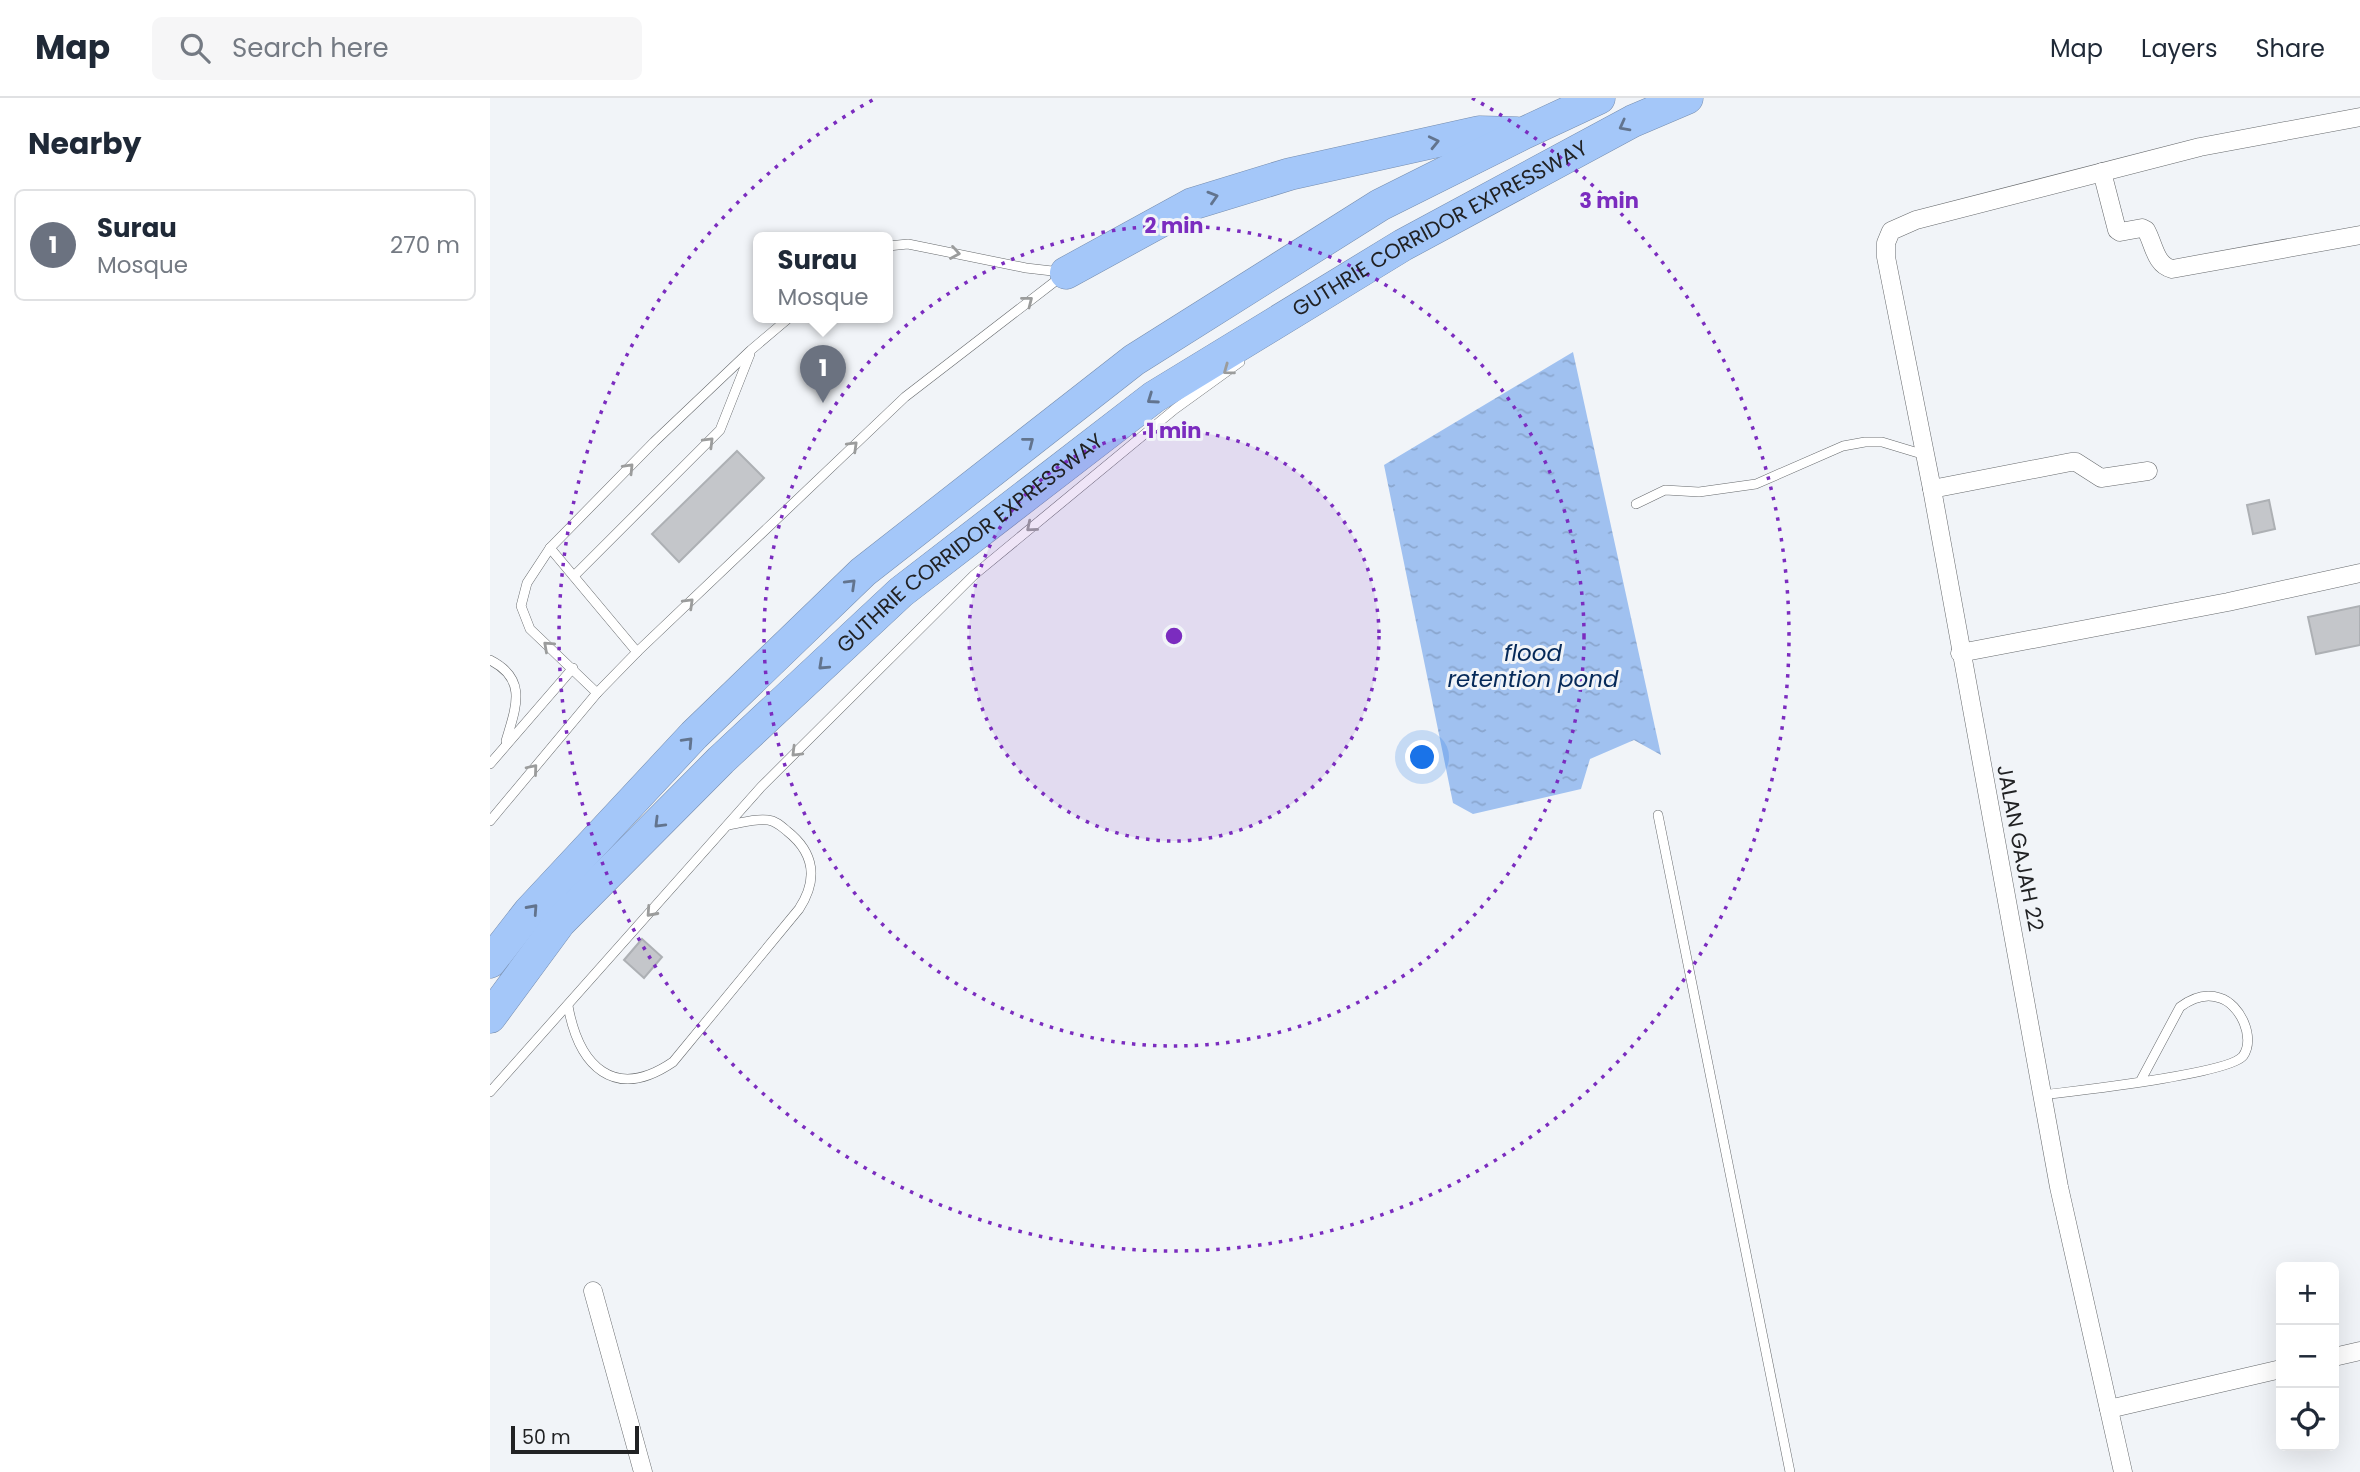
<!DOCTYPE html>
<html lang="en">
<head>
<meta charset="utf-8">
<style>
  body { margin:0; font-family:Poppins,sans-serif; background:#f6f6f7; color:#1f2937 }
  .controls { position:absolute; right:21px; bottom:21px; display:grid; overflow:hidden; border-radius:10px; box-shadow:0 7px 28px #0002 }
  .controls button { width:63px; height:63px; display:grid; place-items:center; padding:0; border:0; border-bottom:2px solid #e0e1e3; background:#fff; color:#1f2937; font:35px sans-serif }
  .scale { position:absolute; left:21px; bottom:18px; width:128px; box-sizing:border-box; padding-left:7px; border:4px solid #212224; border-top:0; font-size:19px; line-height:24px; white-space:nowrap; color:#212224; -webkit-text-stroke:5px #f1f4f8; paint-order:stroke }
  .you { position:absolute; left:933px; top:660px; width:24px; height:24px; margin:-18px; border:5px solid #fff; border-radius:50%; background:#1a73e8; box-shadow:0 0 0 10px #1a73e833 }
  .badge { display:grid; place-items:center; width:46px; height:46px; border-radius:50%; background:#1a73e8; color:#fff; font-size:23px; font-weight:700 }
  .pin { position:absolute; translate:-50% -58px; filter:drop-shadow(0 2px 4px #0008) }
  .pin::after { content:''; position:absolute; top:37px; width:24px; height:21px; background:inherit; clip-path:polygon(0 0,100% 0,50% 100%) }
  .popup { position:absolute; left:263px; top:134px; width:140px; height:91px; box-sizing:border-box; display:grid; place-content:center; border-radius:10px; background:#fff; filter:drop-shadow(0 2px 5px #0005); font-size:23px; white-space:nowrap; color:#747a83 }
  .popup b { font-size:26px; color:#1f2937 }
  .popup::after { content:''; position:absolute; left:50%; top:100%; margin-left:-14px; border:14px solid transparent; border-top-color:#fff }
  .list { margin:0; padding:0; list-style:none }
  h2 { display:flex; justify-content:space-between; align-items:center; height:91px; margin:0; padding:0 28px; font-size:30px }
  h2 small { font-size:23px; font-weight:400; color:#747a83 }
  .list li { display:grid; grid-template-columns:46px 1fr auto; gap:21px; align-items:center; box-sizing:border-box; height:112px; margin:0 14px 14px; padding:0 14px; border:2px solid #e0e1e3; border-radius:10px }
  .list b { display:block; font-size:26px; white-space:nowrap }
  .list p { margin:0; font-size:23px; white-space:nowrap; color:#747a83 }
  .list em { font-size:23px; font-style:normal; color:#747a83 }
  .icon { flex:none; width:38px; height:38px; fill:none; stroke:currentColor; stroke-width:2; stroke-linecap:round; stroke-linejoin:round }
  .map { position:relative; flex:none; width:1870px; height:1374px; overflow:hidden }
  header { display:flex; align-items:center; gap:42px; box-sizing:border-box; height:98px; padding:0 35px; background:#fff; border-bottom:2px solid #e0e1e3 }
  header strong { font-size:33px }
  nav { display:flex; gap:38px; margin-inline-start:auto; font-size:24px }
  .search { width:490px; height:63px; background:#f6f6f7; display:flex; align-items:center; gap:18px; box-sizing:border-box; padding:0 24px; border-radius:10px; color:#747a83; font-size:26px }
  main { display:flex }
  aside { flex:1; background:#fff }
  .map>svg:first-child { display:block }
  .water { fill:url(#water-ripples) }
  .building { fill:#c4c6ca; stroke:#adb0b4; stroke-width:2 }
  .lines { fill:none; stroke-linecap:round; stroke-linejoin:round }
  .lane-casing { stroke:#66696c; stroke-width:10 }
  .street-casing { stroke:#66696c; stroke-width:19 }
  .highway-casing { stroke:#768dae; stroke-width:33 }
  .lane { stroke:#fff; stroke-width:9 }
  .street { stroke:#fff; stroke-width:18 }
  .highway { stroke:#a4c7f9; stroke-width:32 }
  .oneway { stroke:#62748e }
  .oneway2 { stroke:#9b9c9c }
  .ring { fill:none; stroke:#7b2cbf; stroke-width:3.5; stroke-dasharray:3.5 7 }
  .labels { text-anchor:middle; stroke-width:6; stroke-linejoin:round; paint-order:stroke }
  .street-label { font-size:21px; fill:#212224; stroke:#f1f4f8 }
  .water-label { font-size:23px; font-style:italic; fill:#052959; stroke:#f1f4f8 }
  .centre { fill:#7b2cbf; stroke:#f1f4f8; stroke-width:3.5 }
  .ring-label { font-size:21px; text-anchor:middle; font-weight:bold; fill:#7b2cbf; stroke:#f1f4f8; stroke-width:6; stroke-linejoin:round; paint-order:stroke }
</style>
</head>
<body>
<header>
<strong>Map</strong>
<div class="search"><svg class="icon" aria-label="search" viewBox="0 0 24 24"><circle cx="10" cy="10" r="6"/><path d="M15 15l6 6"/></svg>Search here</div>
<nav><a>Map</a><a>Layers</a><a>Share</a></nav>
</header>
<main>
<aside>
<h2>Nearby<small></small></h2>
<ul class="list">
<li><span class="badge" style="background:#6b7280">1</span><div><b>Surau</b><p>Mosque</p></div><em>270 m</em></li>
</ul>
</aside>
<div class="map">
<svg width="1870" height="1374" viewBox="0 0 1870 1374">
  <defs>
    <pattern id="water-ripples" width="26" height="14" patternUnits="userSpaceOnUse" patternTransform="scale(1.75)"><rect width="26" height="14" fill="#a0c1f0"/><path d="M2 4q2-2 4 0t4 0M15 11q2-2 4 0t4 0" fill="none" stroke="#8aa6ce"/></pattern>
  </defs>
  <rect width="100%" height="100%" fill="#f1f4f8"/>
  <!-- water -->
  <path class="water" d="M1083 254 1171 657 1144 642 1100 661 1091 691 983 716 963 705 894 367Z"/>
  <!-- building -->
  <g class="building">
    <path d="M247 353 274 380 189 464 162 436Z"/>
    <path d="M1779 402 1785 431 1763 436 1757 407Z"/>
    <path d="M1870 508V547L1826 556 1818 519Z"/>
    <path d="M152 841 172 859 154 880 134 862Z"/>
  </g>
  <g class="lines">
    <defs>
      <g id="lane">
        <path d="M398 148 418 146 536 170 571 174"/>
        <path d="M1146 406 1175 392 1209 394 1266 386 1353 348 1375 344H1392L1435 357"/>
        <path d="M60 450 147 554"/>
        <path d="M84 478 230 332 260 256"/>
        <path d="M0 562C38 581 26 609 16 643"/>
        <path d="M107 595 40 531 31 508 37 485 60 450 164 344 261 252 300 219"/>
        <path d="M0 666 83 570"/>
        <path d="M1168 717 1300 1374"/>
        <path d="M0 723 107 595 147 554 415 299 572 178"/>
        <path d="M78 908C89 968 124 1004 183 964L309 811C328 782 325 755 297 733 291 728 286 723 278 722 265 720 251 725 239 727"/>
        <path d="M0 994 271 689 484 477 685 311 750 264"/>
        <path d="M1553 997C1584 993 1739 976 1753 958 1766 940 1750 906 1730 900 1716 895 1702 900 1690 909L1651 982"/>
      </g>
      <g id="street">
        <path d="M1612 74 1627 132 1630 134 1652 130 1656 132C1664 146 1665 167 1682 171L1870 137"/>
        <path d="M1442 391 1581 364H1586L1611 380 1658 373"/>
        <path d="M1470 555 1738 504 1870 475"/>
        <path d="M103 1193 153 1374"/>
        <path d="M1844 1259 1870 1253"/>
        <path d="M1619 1311 1791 1271"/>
        <path d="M1633 1374 1569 1089 1442 391 1396 159V145L1401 133 1426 122 1710 49 1870 19"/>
      </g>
      <g id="highway">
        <path d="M576 175 702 106 800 76 989 34 1027 35"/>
        <path d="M0 864 39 814 204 637 373 474 644 262 890 107 1034 35 1109 0"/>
        <path id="s1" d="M0 919 70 824 231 662 411 494 664 299 913 147 1143 23 1197 0"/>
      </g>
    </defs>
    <!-- lane casing -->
    <use href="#lane" class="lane-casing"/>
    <!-- street casing -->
    <use href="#street" class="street-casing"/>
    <!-- highway casing -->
    <use href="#highway" class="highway-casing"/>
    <!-- lane -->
    <use href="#lane" class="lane"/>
    <!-- street -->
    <use href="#street" class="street"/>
    <!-- highway -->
    <use href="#highway" class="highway"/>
  </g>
  <!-- one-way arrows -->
  <defs><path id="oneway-chevron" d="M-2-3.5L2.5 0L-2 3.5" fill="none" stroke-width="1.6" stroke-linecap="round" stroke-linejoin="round" transform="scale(1.75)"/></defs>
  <g class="oneway">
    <use href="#oneway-chevron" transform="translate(1134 28) rotate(152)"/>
    <use href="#oneway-chevron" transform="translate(944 44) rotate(-13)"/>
    <use href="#oneway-chevron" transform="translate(723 99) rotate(-17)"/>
    <use href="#oneway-chevron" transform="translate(662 301) rotate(145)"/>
    <use href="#oneway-chevron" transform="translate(539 344) rotate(-38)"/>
    <use href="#oneway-chevron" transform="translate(361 486) rotate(-44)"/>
    <use href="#oneway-chevron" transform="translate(333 567) rotate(137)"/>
    <use href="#oneway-chevron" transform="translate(198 644) rotate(-47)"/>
    <use href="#oneway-chevron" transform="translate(169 725) rotate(135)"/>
    <use href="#oneway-chevron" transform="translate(43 811) rotate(-48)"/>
  </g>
  <g class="oneway2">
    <use href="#oneway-chevron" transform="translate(465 155) rotate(10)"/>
    <use href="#oneway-chevron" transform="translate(538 203) rotate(-38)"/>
    <use href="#oneway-chevron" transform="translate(738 272) rotate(144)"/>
    <use href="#oneway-chevron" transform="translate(219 344) rotate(-45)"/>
    <use href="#oneway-chevron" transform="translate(363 348) rotate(-44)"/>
    <use href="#oneway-chevron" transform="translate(139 370) rotate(-46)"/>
    <use href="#oneway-chevron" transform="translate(541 429) rotate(140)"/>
    <use href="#oneway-chevron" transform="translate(199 505) rotate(-44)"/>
    <use href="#oneway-chevron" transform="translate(58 548) rotate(-138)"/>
    <use href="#oneway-chevron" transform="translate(306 654) rotate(135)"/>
    <use href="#oneway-chevron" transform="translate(43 671) rotate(-50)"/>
    <use href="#oneway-chevron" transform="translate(161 814) rotate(132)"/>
  </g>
  <!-- distance rings -->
  <circle cx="684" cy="538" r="205" fill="#7b2cbf" fill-opacity=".12"/>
  <g class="ring">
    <circle cx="684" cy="538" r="205"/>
    <circle cx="684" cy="538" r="410"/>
    <path d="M982 0A615 615 0 1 1 386 0"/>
  </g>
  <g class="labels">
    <!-- street labels -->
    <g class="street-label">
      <text dy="7" stroke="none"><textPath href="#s1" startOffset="1244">GUTHRIE CORRIDOR EXPRESSWAY</textPath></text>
      <text dy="7" stroke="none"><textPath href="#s1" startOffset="677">GUTHRIE CORRIDOR EXPRESSWAY</textPath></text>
      <text transform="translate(1530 750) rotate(79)" y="7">JALAN GAJAH 22</text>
    </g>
    <!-- water labels -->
    <g class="water-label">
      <text x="1043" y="563">flood<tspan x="1043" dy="26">retention pond</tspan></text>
    </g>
  </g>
  <circle cx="684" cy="538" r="10" class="centre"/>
  <g class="ring-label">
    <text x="1119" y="110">3 min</text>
    <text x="684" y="135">2 min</text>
    <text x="684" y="340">1 min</text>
  </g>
</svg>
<div class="controls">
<button>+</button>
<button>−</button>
<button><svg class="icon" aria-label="locate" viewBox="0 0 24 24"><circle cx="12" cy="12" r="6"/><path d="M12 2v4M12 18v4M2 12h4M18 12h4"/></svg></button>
</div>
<div class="scale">50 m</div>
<div class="you"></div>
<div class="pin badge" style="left:333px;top:305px;background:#6b7280">1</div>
<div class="popup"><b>Surau</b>Mosque</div>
</div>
</main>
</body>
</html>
